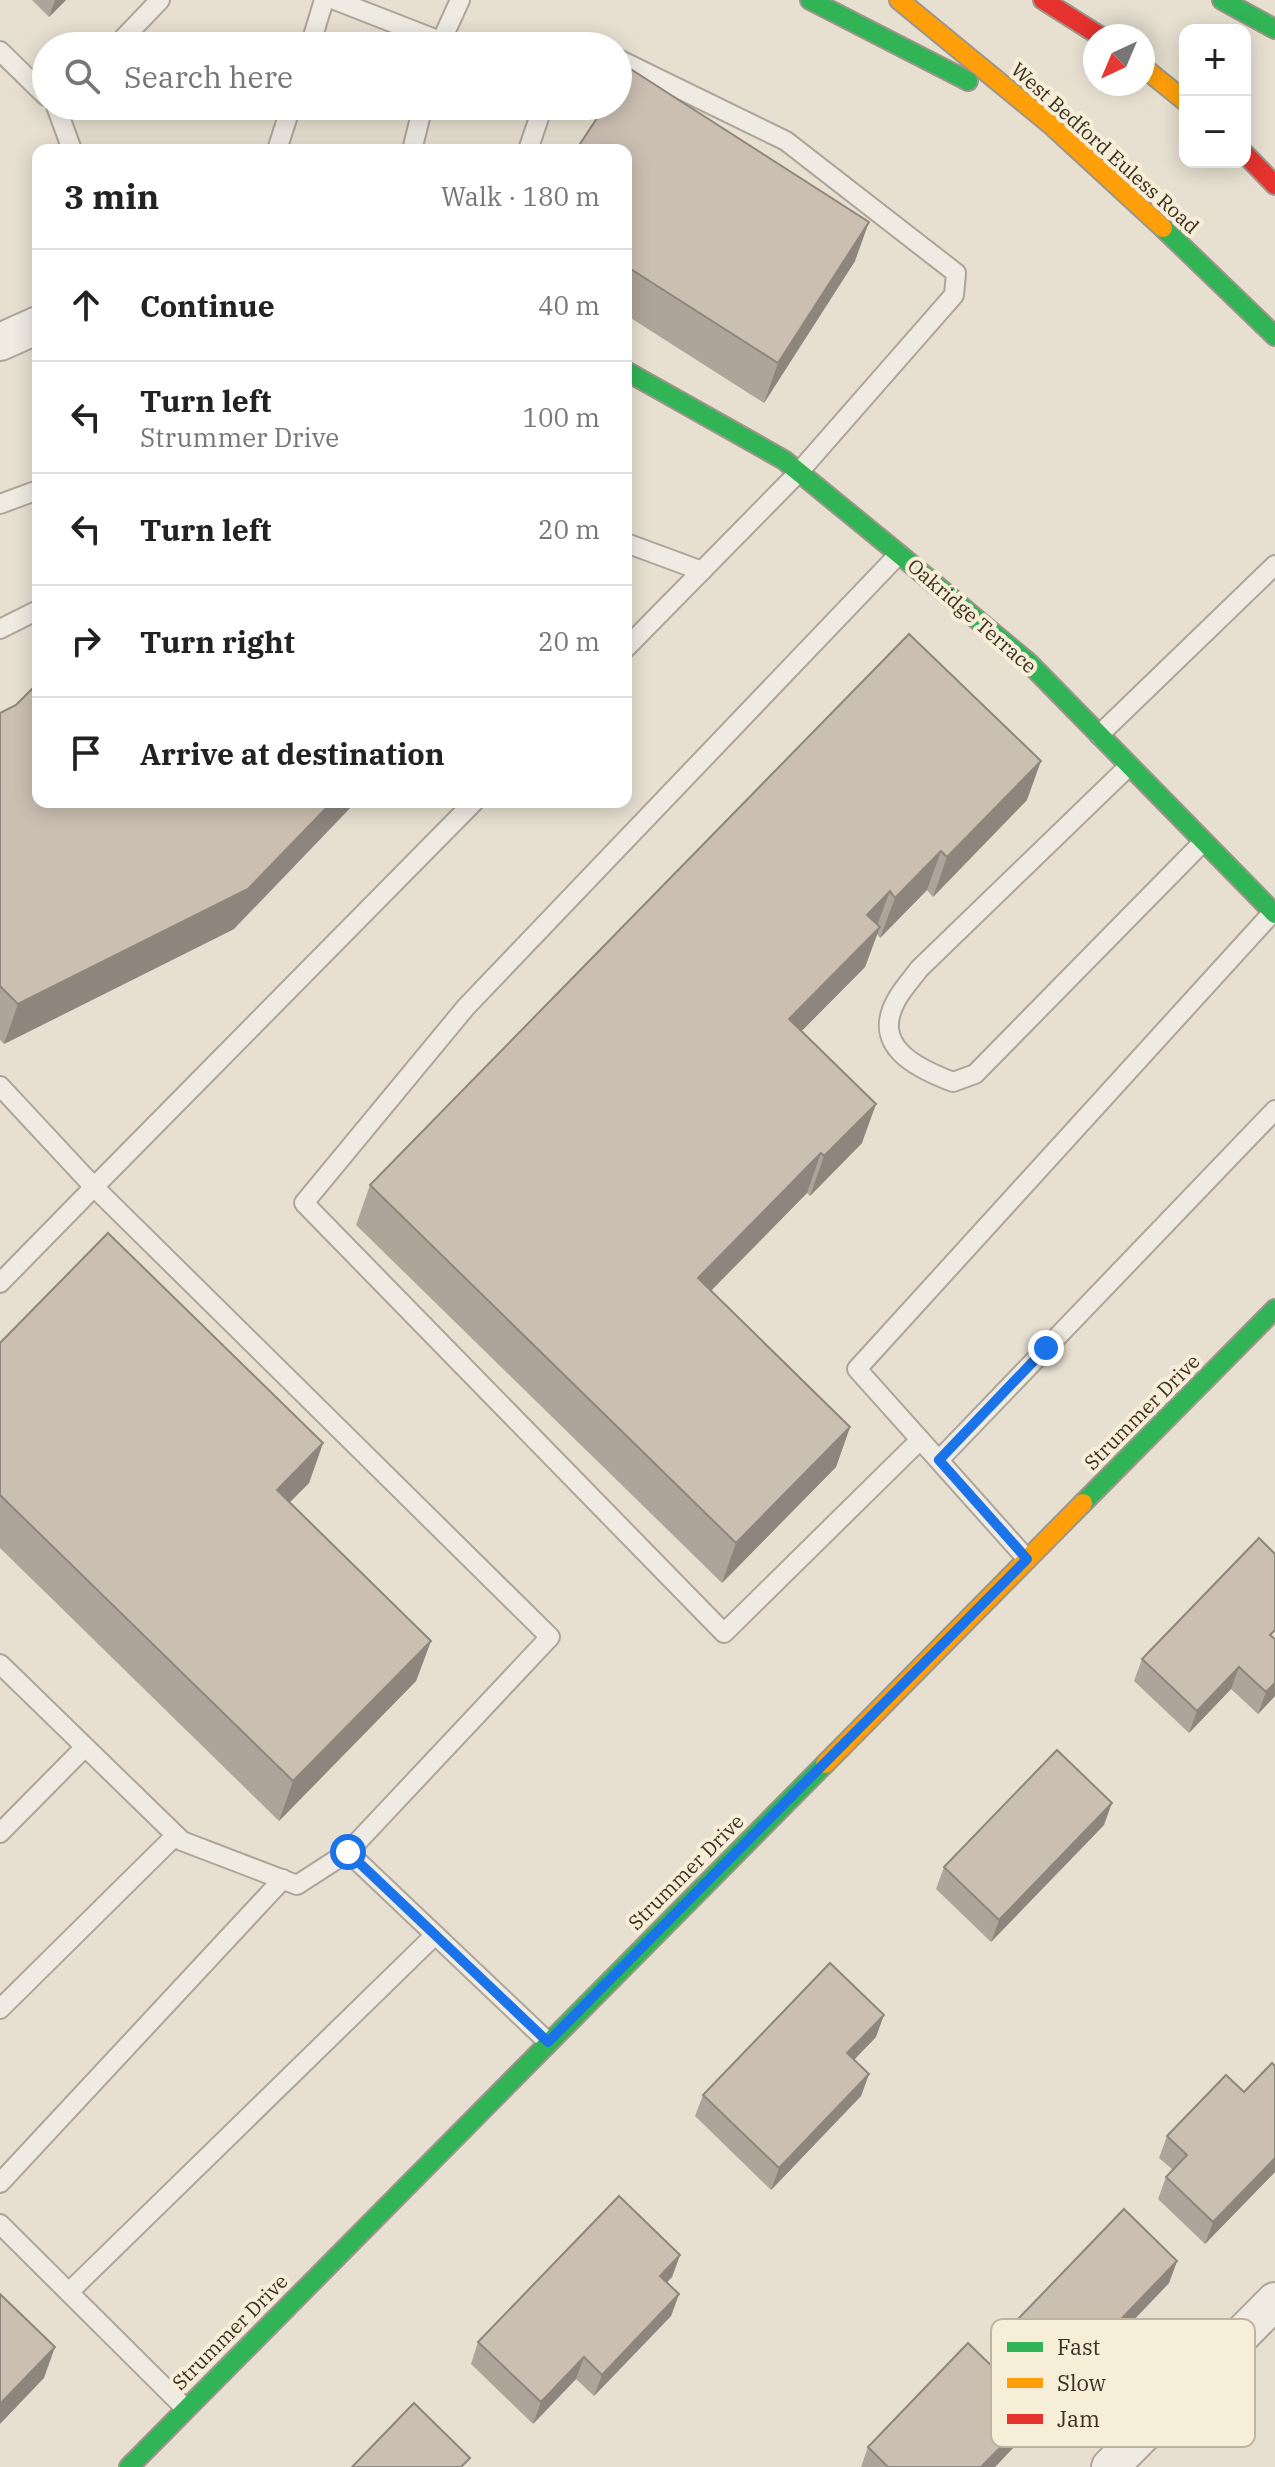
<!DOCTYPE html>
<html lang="en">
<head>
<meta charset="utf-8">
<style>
  body { margin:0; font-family:"IBM Plex Serif",serif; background:#f6f6f6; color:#222 }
  .controls { position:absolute; right:24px; top:24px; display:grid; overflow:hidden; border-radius:16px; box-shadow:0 4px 20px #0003 }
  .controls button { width:72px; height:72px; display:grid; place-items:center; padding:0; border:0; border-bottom:2px solid #e0e0e0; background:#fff; color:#222; font:40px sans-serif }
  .compass { position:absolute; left:1083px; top:24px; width:72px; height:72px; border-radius:50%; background:#fff; box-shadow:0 4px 20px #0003; rotate:224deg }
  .stop { position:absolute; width:24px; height:24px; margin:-18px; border:6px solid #1a73e8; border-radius:50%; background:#fff }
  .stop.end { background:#1a73e8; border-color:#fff; box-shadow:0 2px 8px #0008 }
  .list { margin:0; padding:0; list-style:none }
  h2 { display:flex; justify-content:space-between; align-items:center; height:104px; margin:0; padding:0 32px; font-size:34px }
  h2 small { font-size:26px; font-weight:400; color:#767676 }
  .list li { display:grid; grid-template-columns:52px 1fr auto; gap:24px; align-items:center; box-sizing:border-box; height:112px; padding:0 32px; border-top:2px solid #e0e0e0 }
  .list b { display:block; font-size:30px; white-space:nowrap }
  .list p { margin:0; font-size:26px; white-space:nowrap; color:#767676 }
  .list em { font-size:26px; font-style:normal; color:#767676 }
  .icon { flex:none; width:44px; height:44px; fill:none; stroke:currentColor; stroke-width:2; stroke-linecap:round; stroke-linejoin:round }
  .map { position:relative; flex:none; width:1275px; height:2467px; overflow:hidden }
  .search { position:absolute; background:#fff; box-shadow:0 4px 20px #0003; left:32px; top:32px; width:600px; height:88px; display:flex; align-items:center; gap:20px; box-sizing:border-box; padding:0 28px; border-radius:44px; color:#767676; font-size:30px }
  .panel { position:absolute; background:#fff; box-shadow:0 4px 20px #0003; left:32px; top:144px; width:600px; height:664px; border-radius:16px }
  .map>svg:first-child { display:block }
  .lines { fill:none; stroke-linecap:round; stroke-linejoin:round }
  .lane-casing { stroke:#ada599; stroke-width:22 }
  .street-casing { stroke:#ada599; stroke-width:40 }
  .fast-casing { stroke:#9c958a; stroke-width:22 }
  .slow-casing { stroke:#9c958a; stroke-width:22 }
  .jam-casing { stroke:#9c958a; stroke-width:22 }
  .lane { stroke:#efebe3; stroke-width:18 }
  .street { stroke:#efebe3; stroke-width:36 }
  .fast { stroke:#30b455; stroke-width:18 }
  .slow { stroke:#ff9f0a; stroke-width:18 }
  .jam { stroke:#e5322d; stroke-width:18 }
  .wall { fill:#afa499 }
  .shaded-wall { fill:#8e867d }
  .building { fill:#cbbfb2; stroke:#8e867d; stroke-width:2 }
  .route { stroke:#1a73e8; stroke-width:10 }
  .labels { text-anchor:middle; stroke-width:8; stroke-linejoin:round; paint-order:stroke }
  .street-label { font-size:20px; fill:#3d2e20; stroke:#f7eed8 }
  .key { fill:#f7eed8; stroke:#bfb4a1; stroke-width:2 }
  .key-label { font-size:22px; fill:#3d2e20 }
</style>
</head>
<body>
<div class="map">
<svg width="1275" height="2467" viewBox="0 0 1275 2467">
  <rect width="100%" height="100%" fill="#e7e0d1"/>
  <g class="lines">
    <defs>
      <g id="lane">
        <path d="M335 0 440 41"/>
        <path d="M116 46 160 0"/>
        <path d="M310 46 324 0"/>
        <path d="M439 46 460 0"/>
        <path d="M586 46H592"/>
        <path d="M0 51 46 96"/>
        <path d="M618 59 786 141 956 273 954 295 799 472 626 648"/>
        <path d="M56 106 72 150"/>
        <path d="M277 150 291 106"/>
        <path d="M412 150 423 106"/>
        <path d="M528 150 543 106"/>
        <path d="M0 504 38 490"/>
        <path d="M626 543 702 571"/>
        <path d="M899 554 466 1007 304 1203 724 1633 920 1440"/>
        <path d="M0 629 38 610"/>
        <path d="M1099 735 1275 565"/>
        <path d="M1129 766 919 969C912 979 903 988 897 999 870 1046 916 1068 953 1082L975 1074 1203 842"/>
        <path d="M474 802 94 1187 550 1637 348 1852 548 2042"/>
        <path d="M0 1086 94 1187 0 1283"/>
        <path d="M939 1460 1275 1110"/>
        <path d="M1027 1559 857 1369 1273 912"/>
        <path d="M0 1664 182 1841 297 1885 348 1852"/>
        <path d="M0 1833 85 1747"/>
        <path d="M0 2009 176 1835"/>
        <path d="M0 2183 283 1879"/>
        <path d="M0 2224 185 2408"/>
        <path d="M69 2292 435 1935"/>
      </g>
      <g id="street">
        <path d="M0 342 38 325"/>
        <path d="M1110 2467 1275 2301"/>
      </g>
      <g id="fast">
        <path d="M810 0 968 81"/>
        <path d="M1222 0 1275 29"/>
        <path d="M1163 228 1275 336"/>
        <path d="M626 371 784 460 899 554 1029 663 1275 914"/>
        <path d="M1083 1503 1275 1309"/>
        <path d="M129 2467 825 1764"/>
      </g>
      <g id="slow">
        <path d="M899 0 1050 124 1163 228"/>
        <path d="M1143 67 1185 101"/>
        <path d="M825 1764 1083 1503"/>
      </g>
      <g id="jam">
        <path d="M1043 0 1100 36"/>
        <path d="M1245 154 1275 185"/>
      </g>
    </defs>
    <!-- lane casing -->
    <use href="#lane" class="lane-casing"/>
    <!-- street casing -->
    <use href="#street" class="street-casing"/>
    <!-- fast casing -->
    <use href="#fast" class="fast-casing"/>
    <!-- slow casing -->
    <use href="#slow" class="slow-casing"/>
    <!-- jam casing -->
    <use href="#jam" class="jam-casing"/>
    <!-- lane -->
    <use href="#lane" class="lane"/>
    <!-- street -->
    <use href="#street" class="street"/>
    <!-- fast -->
    <use href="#fast" class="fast"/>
    <!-- slow -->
    <use href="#slow" class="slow"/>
    <!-- jam -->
    <use href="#jam" class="jam"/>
  </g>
  <!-- wall -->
  <g class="wall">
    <path d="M32 0H66L49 17Z"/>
    <path d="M626 150 855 261 764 403 626 315Z"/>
    <path d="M16 705 234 929 4 1044 0 1040V713Z"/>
    <path d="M1027 800 933 897 927 890 880 938 877 934 865 967 801 1031 862 1143 810 1196 807 1193 711 1291 850 1427 836 1467 722 1583 356 1225 370 1185Z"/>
    <path d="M0 1343 323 1443 309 1483 289 1503 431 1641 416 1681 279 1821 0 1548Z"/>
    <path d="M1259 1538 1275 1696 1258 1714 1231 1689 1189 1733 1134 1681 1142 1659Z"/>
    <path d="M1104 1825 991 1942 936 1889 944 1867Z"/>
    <path d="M876 2037 854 2060 869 2074 861 2096 771 2190 695 2116 703 2095Z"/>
    <path d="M1275 2066V2172L1205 2244 1158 2199 1166 2177 1173 2170 1159 2158 1167 2136 1244 2092Z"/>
    <path d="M680 2255 672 2277 667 2282 679 2294 671 2316 594 2396 576 2379 533 2424 471 2364 478 2342Z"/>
    <path d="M1177 2261 1169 2283 1065 2392 1011 2340 1019 2318Z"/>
    <path d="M1029 2431 995 2467H861L868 2447Z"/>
  </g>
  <!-- shaded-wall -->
  <g class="shaded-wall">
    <path d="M55 0H66L49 17Z"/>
    <path d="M869 222 855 261 764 403 778 363Z"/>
    <path d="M1041 761 1027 800 933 897 947 857Z"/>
    <path d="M332 802H356L234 929 4 1044 18 1004Z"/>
    <path d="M941 851 927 890 880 938 895 898Z"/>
    <path d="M890 891 875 931 880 927 865 967 774 1059 789 1019 867 915Z"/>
    <path d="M876 1104 862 1143 810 1196 824 1156Z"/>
    <path d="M821 1153 807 1193 684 1318 698 1278Z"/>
    <path d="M850 1427 836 1467 722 1583 736 1543Z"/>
    <path d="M323 1443 309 1483 262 1530 277 1490Z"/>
    <path d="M431 1641 416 1681 279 1821 293 1781Z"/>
    <path d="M1239 1667 1231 1689 1189 1733 1197 1711Z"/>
    <path d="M1275 1683V1696L1258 1714 1266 1692Z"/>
    <path d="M1112 1803 1104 1825 991 1942 999 1920Z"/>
    <path d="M884 2015 876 2037 839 2075 847 2053Z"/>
    <path d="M869 2074 861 2096 771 2190 779 2168Z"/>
    <path d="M1275 2158V2172L1205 2244 1213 2222Z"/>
    <path d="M680 2255 672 2277 652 2298 660 2276Z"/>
    <path d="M1177 2261 1169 2283 1065 2392 1072 2370Z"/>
    <path d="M679 2294 671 2316 594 2396 602 2375Z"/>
    <path d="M55 2347 44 2378 0 2424V2404Z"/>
    <path d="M584 2357 576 2379 533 2424 541 2402Z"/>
    <path d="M1037 2410 1029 2431 995 2467H981Z"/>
  </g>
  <!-- building -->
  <g class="building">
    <path d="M629 68 869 222 778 363 626 266V150H576L605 106H618V85Z"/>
    <path d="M909 634 1041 761 947 857 941 851 895 898 890 891 867 915 880 927 789 1019 876 1104 824 1156 821 1153 698 1278 850 1427 736 1543 370 1185Z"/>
    <path d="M38 683V802H332L248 889 18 1004 0 986V713L16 705Z"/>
    <path d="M108 1233 323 1443 277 1490 431 1641 293 1781 0 1495V1343Z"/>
    <path d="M1259 1538 1275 1554V1630L1270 1635 1275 1639V1683L1266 1692 1239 1667 1197 1711 1142 1659Z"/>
    <path d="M1057 1750 1112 1803 999 1920 944 1867Z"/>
    <path d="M830 1963 884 2015 847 2053 869 2074 779 2168 703 2095Z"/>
    <path d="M1272 2063 1275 2066V2158L1213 2222 1166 2177 1187 2155 1167 2136 1226 2075 1244 2092Z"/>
    <path d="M619 2196 680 2255 660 2276 679 2294 602 2375 584 2357 541 2402 478 2342Z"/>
    <path d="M1124 2209 1177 2261 1072 2370 1019 2318Z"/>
    <path d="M0 2294 55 2347 0 2404Z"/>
    <path d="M968 2343 1037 2410 981 2467H888L868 2447Z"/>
    <path d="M414 2403 470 2458 461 2467H352Z"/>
  </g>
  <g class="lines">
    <!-- route -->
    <path class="route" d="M348 1852 548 2042 1027 1559 939 1460 1046 1348"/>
  </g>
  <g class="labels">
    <!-- street labels -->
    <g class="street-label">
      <text transform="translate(1105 148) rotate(42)" y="7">West Bedford Euless Road</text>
      <text transform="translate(972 616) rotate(41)" y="7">Oakridge Terrace</text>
      <text transform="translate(1142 1412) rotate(-45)" y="7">Strummer Drive</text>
      <text transform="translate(686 1872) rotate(-45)" y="7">Strummer Drive</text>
      <text transform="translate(230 2332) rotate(-45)" y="7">Strummer Drive</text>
    </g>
  </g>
  <!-- legend -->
  <rect x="991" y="2319" width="264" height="128" rx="12" class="key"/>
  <rect x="1007" y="2342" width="36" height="10" fill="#30b455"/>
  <rect x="1007" y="2378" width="36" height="10" fill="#ff9f0a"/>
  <rect x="1007" y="2414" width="36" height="10" fill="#e5322d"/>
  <g class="key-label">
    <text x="1057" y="2355">Fast</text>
    <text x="1057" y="2391">Slow</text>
    <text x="1057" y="2427">Jam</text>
  </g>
</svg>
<div class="controls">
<button>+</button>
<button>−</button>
</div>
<svg class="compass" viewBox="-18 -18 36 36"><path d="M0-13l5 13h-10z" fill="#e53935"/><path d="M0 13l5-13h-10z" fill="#767676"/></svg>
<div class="stop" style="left:348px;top:1852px"></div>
<div class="stop end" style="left:1046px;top:1348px"></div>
<div class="search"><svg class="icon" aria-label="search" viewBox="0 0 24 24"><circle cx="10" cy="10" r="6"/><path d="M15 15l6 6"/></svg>Search here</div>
<section class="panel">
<h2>3 min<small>Walk · 180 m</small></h2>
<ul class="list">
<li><svg class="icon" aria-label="ahead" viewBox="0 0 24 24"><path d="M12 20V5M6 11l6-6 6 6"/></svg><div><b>Continue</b></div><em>40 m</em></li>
<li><svg class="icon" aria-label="left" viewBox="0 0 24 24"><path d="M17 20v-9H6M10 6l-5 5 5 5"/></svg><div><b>Turn left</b><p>Strummer Drive</p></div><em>100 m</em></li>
<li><svg class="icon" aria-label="left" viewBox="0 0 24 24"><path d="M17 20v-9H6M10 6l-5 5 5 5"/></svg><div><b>Turn left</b></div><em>20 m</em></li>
<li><svg class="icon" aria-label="right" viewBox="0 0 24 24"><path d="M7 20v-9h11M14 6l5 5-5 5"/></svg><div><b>Turn right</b></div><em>20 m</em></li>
<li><svg class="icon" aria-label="arrive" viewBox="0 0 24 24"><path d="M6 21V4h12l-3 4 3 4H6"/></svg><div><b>Arrive at destination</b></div></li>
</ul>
</section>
</div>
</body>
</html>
